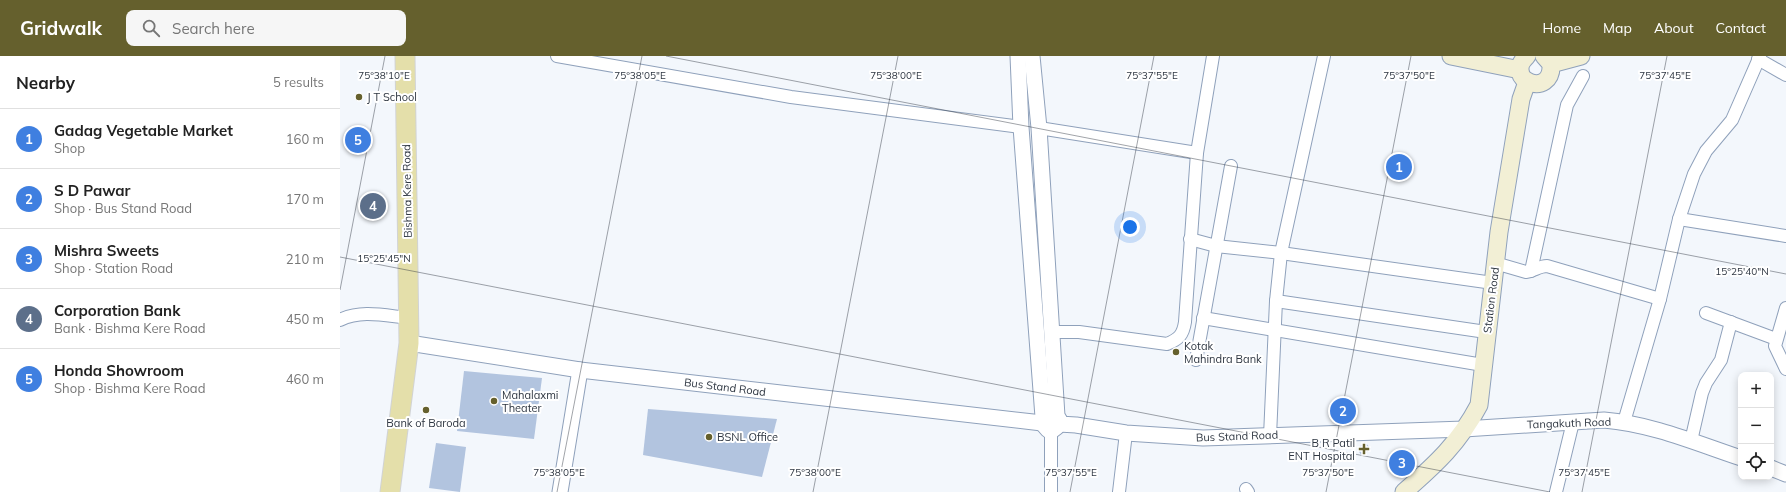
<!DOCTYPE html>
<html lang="en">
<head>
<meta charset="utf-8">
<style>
  body { margin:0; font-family:Mulish,sans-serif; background:#f6f6f6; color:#222 }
  .controls { position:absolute; right:12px; bottom:12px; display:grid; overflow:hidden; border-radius:8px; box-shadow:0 2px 10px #0003 }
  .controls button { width:36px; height:36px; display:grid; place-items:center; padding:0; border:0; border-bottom:1px solid #e0e0e0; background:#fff; color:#222; font:20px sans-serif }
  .you { position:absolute; left:790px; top:171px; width:14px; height:14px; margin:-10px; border:3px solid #fff; border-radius:50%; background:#1a73e8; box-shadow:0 0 0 6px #1a73e833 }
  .badge { display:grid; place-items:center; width:26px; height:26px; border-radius:50%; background:#65602d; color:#fff; font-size:13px; font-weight:700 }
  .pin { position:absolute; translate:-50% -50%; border:2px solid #fff; box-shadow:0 1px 4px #0006 }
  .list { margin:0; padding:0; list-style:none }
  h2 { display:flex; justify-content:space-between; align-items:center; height:52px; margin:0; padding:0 16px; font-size:17px }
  h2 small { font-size:13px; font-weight:400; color:#767676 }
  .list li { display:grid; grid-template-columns:26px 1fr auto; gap:12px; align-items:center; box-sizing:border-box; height:60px; padding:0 16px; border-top:1px solid #e0e0e0 }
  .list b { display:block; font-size:15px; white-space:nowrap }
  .list p { margin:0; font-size:13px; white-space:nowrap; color:#767676 }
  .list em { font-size:13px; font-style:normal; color:#767676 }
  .icon { flex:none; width:22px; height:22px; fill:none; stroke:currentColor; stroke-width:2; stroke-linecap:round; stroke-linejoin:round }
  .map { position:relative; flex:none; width:1446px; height:436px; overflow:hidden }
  header { display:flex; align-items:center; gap:24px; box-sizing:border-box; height:56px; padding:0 20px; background:#65602d; color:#fff }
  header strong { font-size:19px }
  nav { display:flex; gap:22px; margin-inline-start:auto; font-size:14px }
  .search { width:280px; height:36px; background:#f6f6f6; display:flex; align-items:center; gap:10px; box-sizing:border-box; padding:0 14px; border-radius:8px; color:#767676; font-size:15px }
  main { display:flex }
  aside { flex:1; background:#fff }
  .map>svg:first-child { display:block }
  .building { fill:#b2c4df }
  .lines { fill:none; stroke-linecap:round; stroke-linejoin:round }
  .minor-casing { stroke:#8fa1bb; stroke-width:14 }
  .tertiary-casing { stroke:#8fa1bb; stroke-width:17 }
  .secondary-casing { stroke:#8fa1bb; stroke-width:19 }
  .primary-casing { stroke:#d1d3d5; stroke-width:21 }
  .minor { stroke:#fff; stroke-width:12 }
  .tertiary { stroke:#fff; stroke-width:15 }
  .secondary { stroke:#f2efd5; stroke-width:17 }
  .primary { stroke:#e4dfaa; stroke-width:19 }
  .ticks { fill:none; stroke:#2e3641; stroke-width:1; stroke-opacity:0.45 }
  .poi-dot { fill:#65602d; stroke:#fff; stroke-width:1.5 }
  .labels { text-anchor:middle; stroke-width:4; stroke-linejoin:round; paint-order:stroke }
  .poi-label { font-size:11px; fill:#2e3641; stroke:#fff; text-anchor:start }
  .street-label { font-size:11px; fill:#2e3641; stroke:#fff }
  .ticks-label { font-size:10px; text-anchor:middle; fill:#2e3641; stroke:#fff; stroke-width:4; stroke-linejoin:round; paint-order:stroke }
</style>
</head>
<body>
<header>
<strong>Gridwalk</strong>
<div class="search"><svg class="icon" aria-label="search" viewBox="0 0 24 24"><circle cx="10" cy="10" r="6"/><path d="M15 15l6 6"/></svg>Search here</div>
<nav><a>Home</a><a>Map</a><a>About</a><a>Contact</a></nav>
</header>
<main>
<aside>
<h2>Nearby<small>5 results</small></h2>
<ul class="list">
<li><span class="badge" style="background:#3f7fe0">1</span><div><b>Gadag Vegetable Market</b><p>Shop</p></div><em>160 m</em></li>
<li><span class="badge" style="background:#3f7fe0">2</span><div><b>S D Pawar</b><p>Shop · Bus Stand Road</p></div><em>170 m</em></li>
<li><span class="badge" style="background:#3f7fe0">3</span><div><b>Mishra Sweets</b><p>Shop · Station Road</p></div><em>210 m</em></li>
<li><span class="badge" style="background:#5c6f8a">4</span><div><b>Corporation Bank</b><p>Bank · Bishma Kere Road</p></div><em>450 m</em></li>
<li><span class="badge" style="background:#3f7fe0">5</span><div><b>Honda Showroom</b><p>Shop · Bishma Kere Road</p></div><em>460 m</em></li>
</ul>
</aside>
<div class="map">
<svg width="1446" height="436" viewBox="0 0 1446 436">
  <rect width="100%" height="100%" fill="#f3f7fc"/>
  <!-- building -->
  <g class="building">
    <path d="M124 315 202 322 194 383 117 375Z"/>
    <path d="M308 353 437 363 422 421 303 399Z"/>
    <path d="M1025 386 1031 393 1022 400 1017 393Z"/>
    <path d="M96 387 126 391 120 436 89 432Z"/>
  </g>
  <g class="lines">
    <defs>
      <g id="minor">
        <path d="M217 0 451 41 681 71"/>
        <path d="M1418 3 1446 19"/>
        <path d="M699 72 857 97 845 266C843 279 839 283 827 288L739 276H712"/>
        <path d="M857 97 873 0"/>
        <path d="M1339 163 1446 180"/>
        <path d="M850 183 876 190 941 197 1153 227"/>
        <path d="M1155 207 1186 216C1194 215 1199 210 1207 210L1320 243"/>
        <path d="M1191 215 1227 49 1243 20"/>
        <path d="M936 245 1146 276"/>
        <path d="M1446 252 1435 290 1446 313"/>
        <path d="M1366 257 1436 283"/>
        <path d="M863 262 1143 309"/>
        <path d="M0 264C21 253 47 260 69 262"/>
        <path d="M856 304 891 110"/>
        <path d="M1284 366 1320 243 1339 163 1354 118 1366 95 1392 64 1420 0"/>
        <path d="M711 374V436"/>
        <path d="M930 380 936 245 941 197 984 0"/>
        <path d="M1351 385 1362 337 1366 327 1381 304 1391 266"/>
        <path d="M906 433 908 436"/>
        <path d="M779 436 786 377"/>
        <path d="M1216 436 1233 366"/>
      </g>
      <g id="tertiary">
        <path d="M678 0 681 71 703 361 702 367 708 374H713L717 371 719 363 714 358H706L703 361"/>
        <path d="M692 0 699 72 717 360"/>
        <path d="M69 287 240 314 702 367"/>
        <path d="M719 368 736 369 786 377 863 382 1124 373 1264 364C1312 368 1356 387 1401 402"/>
        <path d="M1431 412 1446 418"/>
        <path d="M220 436 240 314"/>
      </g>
      <g id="secondary">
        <path d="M1111 0 1180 14"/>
        <path d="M1187 0C1161 24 1213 44 1211 8L1204 0"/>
        <path d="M1211 8 1241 0"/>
        <path d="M1064 436C1096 408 1119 387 1139 349L1159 176 1181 43 1187 26"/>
      </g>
      <path id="primary" d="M50 436 69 287 65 0"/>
    </defs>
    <!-- minor casing -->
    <use href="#minor" class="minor-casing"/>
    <!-- tertiary casing -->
    <use href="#tertiary" class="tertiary-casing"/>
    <!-- secondary casing -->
    <use href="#secondary" class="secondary-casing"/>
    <!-- primary casing -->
    <use href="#primary" class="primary-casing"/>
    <!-- minor -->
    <use href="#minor" class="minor"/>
    <!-- tertiary -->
    <use href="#tertiary" class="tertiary"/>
    <!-- secondary -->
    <use href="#secondary" class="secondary"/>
    <!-- primary -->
    <use href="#primary" class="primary"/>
  </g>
  <!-- ticks -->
  <path class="ticks" d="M326 0 1446 218M0 201 1210 436M0 234 45 0M217 436 302 0M473 436 558 0M730 436 814 0M986 436 1071 0M1242 436 1327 0"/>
  <!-- markers -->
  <g class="poi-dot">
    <circle cx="19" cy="41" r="4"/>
    <circle cx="836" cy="296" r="4"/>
    <circle cx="154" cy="345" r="4"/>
    <circle cx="86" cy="354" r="4"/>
    <circle cx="369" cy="381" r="4"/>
    <path d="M1022 387h4v4h4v4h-4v4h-4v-4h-4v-4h4z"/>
  </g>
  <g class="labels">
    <!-- poi labels -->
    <g class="poi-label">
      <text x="27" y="45">J T School</text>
      <text x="844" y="294">Kotak<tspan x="844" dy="13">Mahindra Bank</tspan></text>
      <text x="162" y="343">Mahalaxmi<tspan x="162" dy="13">Theater</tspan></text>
      <text x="86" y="371" text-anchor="middle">Bank of Baroda</text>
      <text x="377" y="385">BSNL Office</text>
      <text x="1015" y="391" text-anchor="end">B R Patil<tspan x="1015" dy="13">ENT Hospital</tspan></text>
    </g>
    <!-- street labels -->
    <g class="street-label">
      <text transform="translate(67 135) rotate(-91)" y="4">Bishma Kere Road</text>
      <text transform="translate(1151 244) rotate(-83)" y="4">Station Road</text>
      <text transform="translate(385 331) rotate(7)" y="4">Bus Stand Road</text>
      <text transform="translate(1229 367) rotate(-2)" y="4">Tangakuth Road</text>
      <text transform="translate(897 380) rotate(-2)" y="4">Bus Stand Road</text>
    </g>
  </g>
  <g class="ticks-label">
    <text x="44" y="23">75°38'10"E</text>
    <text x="300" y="23">75°38'05"E</text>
    <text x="556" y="23">75°38'00"E</text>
    <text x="812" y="23">75°37'55"E</text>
    <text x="1069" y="23">75°37'50"E</text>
    <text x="1325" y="23">75°37'45"E</text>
    <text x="44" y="206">15°25'45"N</text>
    <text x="1402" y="219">15°25'40"N</text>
    <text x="219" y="420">75°38'05"E</text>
    <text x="475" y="420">75°38'00"E</text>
    <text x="731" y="420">75°37'55"E</text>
    <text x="988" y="420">75°37'50"E</text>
    <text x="1244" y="420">75°37'45"E</text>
  </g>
</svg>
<div class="controls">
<button>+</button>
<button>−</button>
<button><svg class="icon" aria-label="locate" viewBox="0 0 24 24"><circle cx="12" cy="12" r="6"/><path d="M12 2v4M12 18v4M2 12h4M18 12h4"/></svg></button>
</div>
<div class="you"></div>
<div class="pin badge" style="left:1059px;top:111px;background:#3f7fe0">1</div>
<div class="pin badge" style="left:1003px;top:355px;background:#3f7fe0">2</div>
<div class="pin badge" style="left:1062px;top:407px;background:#3f7fe0">3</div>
<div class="pin badge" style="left:33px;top:150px;background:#5c6f8a">4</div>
<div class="pin badge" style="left:18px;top:84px;background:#3f7fe0">5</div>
</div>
</main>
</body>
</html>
